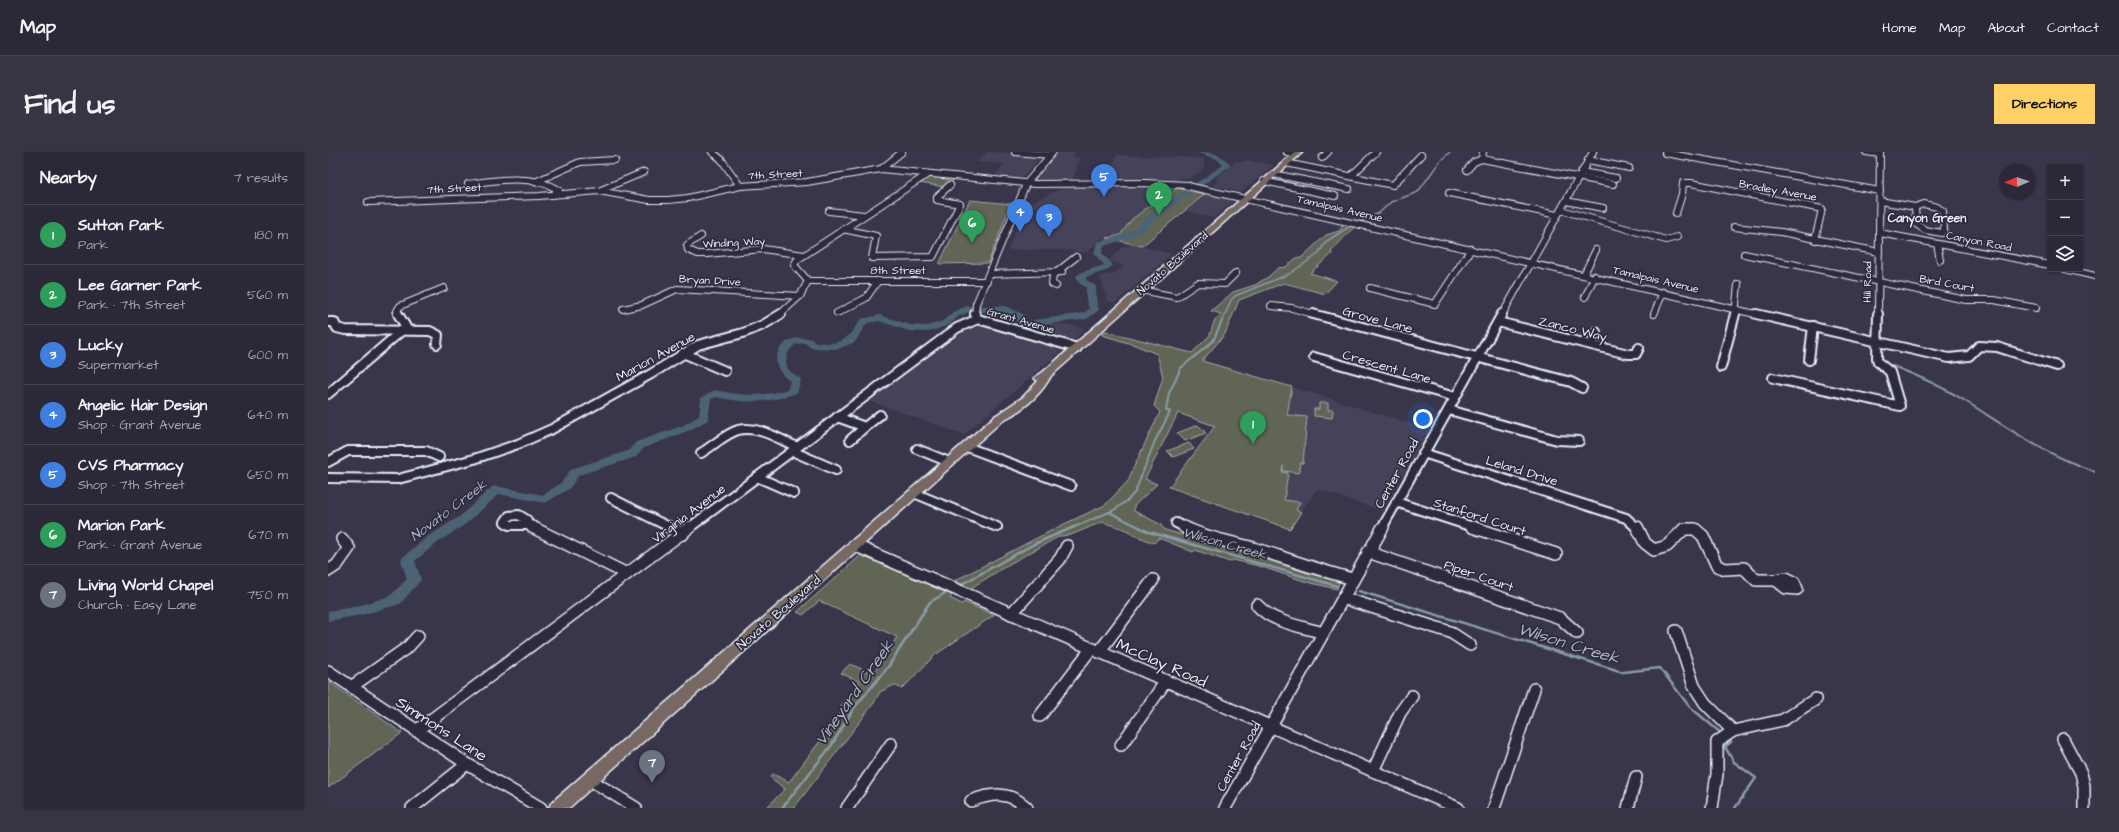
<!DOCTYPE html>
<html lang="en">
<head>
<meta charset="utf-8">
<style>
  body { margin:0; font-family:"Architects Daughter",sans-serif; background:#373443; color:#f1f3f6 }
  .controls { position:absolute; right:12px; top:12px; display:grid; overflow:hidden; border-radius:0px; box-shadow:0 1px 3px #0004 }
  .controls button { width:36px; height:36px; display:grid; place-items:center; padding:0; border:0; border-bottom:1px solid #474453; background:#2b2838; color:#f1f3f6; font:20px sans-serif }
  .compass { position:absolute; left:1671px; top:12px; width:36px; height:36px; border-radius:50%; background:#2b2838; box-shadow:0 1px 3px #0004; rotate:268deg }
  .you { position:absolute; left:1095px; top:267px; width:14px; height:14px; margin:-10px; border:3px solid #fff; border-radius:50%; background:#1a73e8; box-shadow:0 0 0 6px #1a73e833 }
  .badge { display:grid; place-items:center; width:26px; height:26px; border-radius:50%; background:#ffd166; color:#fff; font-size:13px; font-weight:700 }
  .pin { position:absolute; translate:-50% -33px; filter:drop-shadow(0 1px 2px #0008) }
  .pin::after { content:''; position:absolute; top:21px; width:14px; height:12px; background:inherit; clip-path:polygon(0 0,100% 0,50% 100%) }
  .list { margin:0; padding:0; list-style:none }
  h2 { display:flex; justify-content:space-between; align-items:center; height:52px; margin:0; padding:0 16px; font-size:17px }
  h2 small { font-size:13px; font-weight:400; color:#a6a6ae }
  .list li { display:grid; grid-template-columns:26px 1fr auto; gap:12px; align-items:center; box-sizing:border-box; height:60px; padding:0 16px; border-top:1px solid #474453 }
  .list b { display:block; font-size:15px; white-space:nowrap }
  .list p { margin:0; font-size:13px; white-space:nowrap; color:#a6a6ae }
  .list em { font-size:13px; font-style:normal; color:#a6a6ae }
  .icon { flex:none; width:22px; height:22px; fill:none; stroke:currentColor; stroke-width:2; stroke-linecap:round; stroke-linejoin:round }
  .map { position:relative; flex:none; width:1767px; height:656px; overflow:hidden; border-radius:0px }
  header { display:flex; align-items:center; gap:24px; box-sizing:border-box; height:56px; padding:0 20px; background:#2b2838; border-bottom:1px solid #474453 }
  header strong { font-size:19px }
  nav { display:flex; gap:22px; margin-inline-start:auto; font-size:14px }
  .intro { display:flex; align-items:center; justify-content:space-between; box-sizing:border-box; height:96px; padding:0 24px }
  h1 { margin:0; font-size:28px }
  .button { padding:10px 18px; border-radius:0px; background:#ffd166; color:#111; font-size:14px; font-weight:700 }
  main { display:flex; gap:24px; padding:0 24px }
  aside { flex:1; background:#2b2838; border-radius:0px; box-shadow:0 1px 3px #0004 }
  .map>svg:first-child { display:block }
  .built { fill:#44425a }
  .green { fill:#616557; stroke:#a4aba8 }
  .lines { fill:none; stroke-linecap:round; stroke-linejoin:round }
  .stream-far2 { stroke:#8a9ca9; stroke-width:1.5 }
  .stream-far1 { stroke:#8a9ca9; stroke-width:2 }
  .stream { stroke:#8a9ca9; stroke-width:2.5 }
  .river { fill:#4b6375; fill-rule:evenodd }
  .minor-far2-casing { stroke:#e8f1f8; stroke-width:8 }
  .minor-far1-casing { stroke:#e8f1f8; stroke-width:12 }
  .minor-casing { stroke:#e8f1f8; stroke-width:14 }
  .major-casing { stroke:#e8f1f8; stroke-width:3 }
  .minor-far2 { stroke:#2f2a3d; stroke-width:6 }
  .minor-far1 { stroke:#2f2a3d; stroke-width:8 }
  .minor { stroke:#2f2a3d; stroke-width:11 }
  .major { fill:#776864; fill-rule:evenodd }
  .labels { text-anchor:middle; stroke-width:3.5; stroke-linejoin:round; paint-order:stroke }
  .far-street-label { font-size:11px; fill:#e8f1f8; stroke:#2f2a3d }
  .far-neighbourhood-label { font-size:12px; font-weight:bold; fill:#e8f1f8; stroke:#2f2a3d }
  .street-label { font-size:13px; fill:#e8f1f8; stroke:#2f2a3d }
  .water-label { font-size:14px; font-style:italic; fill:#a9b8c4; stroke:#2f2a3d }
  .near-street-label { font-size:16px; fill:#e8f1f8; stroke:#2f2a3d }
  .near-water-label { font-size:17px; font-style:italic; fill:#a9b8c4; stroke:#2f2a3d }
</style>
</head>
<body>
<header>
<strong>Map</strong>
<nav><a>Home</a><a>Map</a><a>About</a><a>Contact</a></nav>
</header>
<div class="intro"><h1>Find us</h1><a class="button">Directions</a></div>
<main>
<aside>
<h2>Nearby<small>7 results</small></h2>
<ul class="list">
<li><span class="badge" style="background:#2e9e5b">1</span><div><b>Sutton Park</b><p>Park</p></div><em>180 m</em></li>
<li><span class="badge" style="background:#2e9e5b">2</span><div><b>Lee Garner Park</b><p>Park · 7th Street</p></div><em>560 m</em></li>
<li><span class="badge" style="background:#3f7fe0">3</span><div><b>Lucky</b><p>Supermarket</p></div><em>600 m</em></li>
<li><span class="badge" style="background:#3f7fe0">4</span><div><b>Angelic Hair Design</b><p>Shop · Grant Avenue</p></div><em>640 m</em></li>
<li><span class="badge" style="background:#3f7fe0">5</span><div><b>CVS Pharmacy</b><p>Shop · 7th Street</p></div><em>650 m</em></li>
<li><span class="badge" style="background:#2e9e5b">6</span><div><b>Marion Park</b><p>Park · Grant Avenue</p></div><em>670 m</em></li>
<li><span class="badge" style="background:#6b7280">7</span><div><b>Living World Chapel</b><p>Church · Easy Lane</p></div><em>750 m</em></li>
</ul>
</aside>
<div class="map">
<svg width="1767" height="656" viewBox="0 0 1767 656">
  <rect width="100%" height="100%" fill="#39354a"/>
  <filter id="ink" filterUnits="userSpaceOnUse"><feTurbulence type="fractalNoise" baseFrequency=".025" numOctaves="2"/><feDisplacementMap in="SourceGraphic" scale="8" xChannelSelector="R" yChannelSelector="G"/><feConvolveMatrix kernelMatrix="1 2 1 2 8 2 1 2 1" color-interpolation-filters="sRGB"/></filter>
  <g filter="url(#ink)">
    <!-- built -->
    <g class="built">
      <path d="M659 0 687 1 717 0 691 29 665 26 676 12 649 10Z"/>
      <path d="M731 0H748L745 5 752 6 745 28H710L709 26Z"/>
      <path d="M789 3 871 6H876V15L874 19 860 27 851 26 849 28H781L785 19 783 16Z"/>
      <path d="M917 8 946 13 914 40 884 34 891 29 887 27 908 9 914 10Z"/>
      <path d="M817 34 848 36 838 45 826 51 803 67 792 82 772 87 759 101 739 98H680L697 53 734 36Z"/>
      <path d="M879 41 905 49 886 66 857 59Z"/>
      <path d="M805 92 844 102 787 151 779 149 772 124 786 122 796 114 781 109 782 107 794 95Z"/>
      <path d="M651 171 735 197 636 283 541 249 636 179Z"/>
      <path d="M722 172 742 173 757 177 745 188H738L711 180Z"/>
      <path d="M874 209 964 235 1101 277 1054 359 989 337 962 377 841 335 887 274 850 261 852 234Z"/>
    </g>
    <!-- green -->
    <g class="green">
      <path d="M602 25 627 27 617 35 591 31Z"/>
      <path d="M849 36 877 42 814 94 779 86 792 83 804 67 826 51 838 46Z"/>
      <path d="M642 48 683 52 660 111 611 112Z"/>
      <path d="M1017 71 1029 73 1020 81 1003 100 1004 102 982 121 1009 129 997 142 956 131 911 148 897 182 874 209 964 235 959 263 979 265 975 311H972L971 321 955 319V314L954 320 960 321 956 348 972 350 968 358 973 360 962 377 841 335 887 274 850 261 817 327 829 332 806 354V359L832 372 837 378C884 391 930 404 976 420 987 424 1001 424 1011 430L1009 437 979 430 931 414 905 408 902 410 867 398 865 400 831 386 826 391 801 381 802 379 774 370 743 383 732 384 683 411 643 436 626 429 734 373 777 353 801 328 803 321 832 260 826 254 835 225 829 202 807 193 774 183 777 179 864 201 882 183 886 170 893 162 883 159 905 140 927 133 940 125 950 116 958 115 968 106H973L998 83 1011 79Z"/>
      <path d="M991 251H1000V258H1005L1004 266 986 264V257H991Z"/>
      <path d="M870 273 878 281 857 289 849 281Z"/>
      <path d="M861 291 866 297 845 305 839 299Z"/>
      <path d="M533 403 624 443 622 446 634 452 636 450 666 463 607 503 574 537 566 533 552 540 546 551 466 656H438L457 637 442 625 445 622 461 630 511 564 515 557 512 555 532 530 513 521 522 512 545 522 569 485 491 449 475 463 469 460Z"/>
      <path d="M0 529 74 581 0 636Z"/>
    </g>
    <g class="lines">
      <!-- stream-far2 -->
      <g class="stream-far2">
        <path d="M1032 70 1051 61 1063 50 1090 40 1112 9 1122 0"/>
        <path d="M897 163 903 148 907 144 961 122 989 103 999 89 1024 73"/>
      </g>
      <!-- stream-far1 -->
      <g class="stream-far1">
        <path d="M1557 211C1583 221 1610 232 1634 247 1678 274 1717 304 1767 319"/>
        <path d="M781 360 813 376"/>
        <path d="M744 376 786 358 800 348 807 340 827 289 842 260 838 258 841 241 853 216 885 189 897 162"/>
      </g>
      <!-- stream -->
      <g class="stream">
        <path d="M811 375 821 380 1009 434"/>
        <path d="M634 432 706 392 746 375"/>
        <path d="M1031 439 1295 520 1332 516 1361 554 1394 582"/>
        <path d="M1400 587 1403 590 1397 595 1406 610 1428 626 1407 656"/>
        <path d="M454 656 503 594 526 556 560 515 602 450 619 440"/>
      </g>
      <!-- river -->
      <path class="river" d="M867 0C882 0 893 1 903 13L825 68C820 83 790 89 776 94L774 101 785 113 778 119 758 125V128L768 134V147L771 158 759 167 699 175 689 172 687 165 675 160H641L631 164 621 173 600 180 581 179 551 169 539 171 527 190 510 197 483 196 477 191 468 192C460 197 455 210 461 218 464 222 470 224 473 228L469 241C440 251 418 252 388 245L383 247 380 268 362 278 316 296 308 305 251 323 241 337 217 351 171 342 139 371 109 391 87 409 93 428 72 452 33 463 0 469V459L33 453 62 444 79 427 73 408 75 405 99 385 131 365 164 335 168 334 215 343 233 331 243 317 300 299 308 290 354 274 371 264 373 246 387 238C413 244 434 245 460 237L462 229C434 211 453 179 484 187L486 190C515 193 517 190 533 167L552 163 582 173 599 174 615 169 625 160 639 154H677L695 162 697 168 699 169 756 161 761 157 758 147V135L751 131 748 124 754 120 776 113 766 101 769 90C786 85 809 81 818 65L895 13 889 7Z"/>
      <defs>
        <g id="minor-far2">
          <path d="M384 0 393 7 412 34"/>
          <path d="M687 0 722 3"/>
          <path d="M959 0 968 2"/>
          <path d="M1538 0 1552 2"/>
          <path d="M1337 1 1552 39"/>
          <path d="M994 6 1000 0"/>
          <path d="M1154 7 1285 32"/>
          <path d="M1260 8 1301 16"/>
          <path d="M958 11 1065 33 1093 3"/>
          <path d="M553 17 574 0"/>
          <path d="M1139 18 1146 10 1154 7 1155 0"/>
          <path d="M1253 20 1288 26"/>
          <path d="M945 22 1021 37"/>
          <path d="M1023 24 1048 0"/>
          <path d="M936 29 1007 44"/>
          <path d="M207 30 252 10 287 8"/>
          <path d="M140 32C168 28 205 22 231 38L225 43"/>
          <path d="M855 33 1432 163"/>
          <path d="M273 38 316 20"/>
          <path d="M1121 41 1229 63"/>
          <path d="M1238 49 1275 56"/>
          <path d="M1552 49 1587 55"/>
          <path d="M40 50 211 44 271 39 321 48H340L360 46 412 34 479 30 553 17 707 32 816 31 860 33"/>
          <path d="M1596 52 1609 55 1615 59 1616 78 1614 81 1597 78 1588 72 1587 55Z"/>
          <path d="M1233 58 1338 88 1349 85"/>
          <path d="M501 59 536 63"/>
          <path d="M1348 61 1354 42 1355 31H1363L1494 57 1487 88"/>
          <path d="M1406 75 1453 80 1551 100"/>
          <path d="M515 77 548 84 544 106 605 105 632 52 609 48V45L622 33"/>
          <path d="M1552 81 1722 113"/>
          <path d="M373 84 359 93 360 98 370 102H379L435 97 476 103"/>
          <path d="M1609 92 1612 108"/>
          <path d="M1416 102 1638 148H1666L1708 156"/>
          <path d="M1737 117 1767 124"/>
          <path d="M662 122 734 120"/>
          <path d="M1256 122 1268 98"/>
          <path d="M480 129H659"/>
          <path d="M728 134 724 132 725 123 748 105"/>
          <path d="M1042 136 1107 152 1143 97"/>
          <path d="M813 138 849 145 870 131 897 132 908 121"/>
          <path d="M1257 145 1267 124"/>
          <path d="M943 154 964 156 989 163"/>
          <path d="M295 157 314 153 349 137 472 144"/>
          <path d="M509 161 538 146 550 129"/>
          <path d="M1326 162 1335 140"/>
          <path d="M71 163 69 159 72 154 116 136"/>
          <path d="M451 163 472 144 480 129 466 113 469 108 600 22"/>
          <path d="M647 163 648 152 698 32 725 0"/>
          <path d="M1174 163 1265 0"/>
          <path d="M1407 163 1410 132"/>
          <path d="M1550 163 1552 0"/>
        </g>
        <g id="minor-far1">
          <path d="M647 162 650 167 749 196"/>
          <path d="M985 162 1243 230 1254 236"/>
          <path d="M1428 162 1621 206 1641 204 1651 194 1669 195 1729 214"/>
          <path d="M0 170H6L9 176 17 178 102 179 110 183 109 192"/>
          <path d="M1170 170 1300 202H1308L1311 196"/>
          <path d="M1264 193 1268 180"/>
          <path d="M355 201 397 219"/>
          <path d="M986 205 1127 245"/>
          <path d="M1481 208 1485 174"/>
          <path d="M1393 215 1407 162"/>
          <path d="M1445 226 1572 254 1562 220 1550 210 1549 206 1550 162"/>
          <path d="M0 242 78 175 70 162"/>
          <path d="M1121 258 1229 288 1251 289"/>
          <path d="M509 265 537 275 522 288"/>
          <path d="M537 275 552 263"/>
          <path d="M639 295 743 334"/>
          <path d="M589 297 621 310"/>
          <path d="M464 299 508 318"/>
          <path d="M373 301C385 294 397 282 410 278 430 273 451 287 469 295"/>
          <path d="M1095 301 1298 366 1309 376"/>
          <path d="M0 310 20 299H98L111 305"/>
          <path d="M429 325 466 341"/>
          <path d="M0 326 70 327 146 307 190 292 224 277 323 222 370 193 415 181 435 173 453 162"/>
          <path d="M586 341 669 375"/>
          <path d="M283 346 343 376"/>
          <path d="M1068 350 1148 376"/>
          <path d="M191 363 199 368 200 373H181L177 370 181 364Z"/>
          <path d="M848 371 858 376"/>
          <path d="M200 373 206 376"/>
          <path d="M361 376 629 176 650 167"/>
          <path d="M1054 376 1174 162"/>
        </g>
        <g id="minor">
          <path d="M204 375 299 422"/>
          <path d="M341 375 355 382"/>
          <path d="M856 375C879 387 906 390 932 398 963 408 993 419 1025 427"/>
          <path d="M1144 375 1228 402"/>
          <path d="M1309 375 1317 391 1326 398 1339 394 1356 377H1367L1375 384 1389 414 1398 417 1416 416 1428 428H1448"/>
          <path d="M526 393 1130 656"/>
          <path d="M1040 400 1232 466 1249 481"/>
          <path d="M0 419 9 413 21 396 14 387"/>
          <path d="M1458 426 1466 430 1469 437 1458 436 1448 428Z"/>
          <path d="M1015 446 1122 480 1142 493"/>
          <path d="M929 453C945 471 973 474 995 481"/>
          <path d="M683 462 732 407 739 394"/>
          <path d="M1348 479 1366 534 1377 551 1405 579 1389 590V622L1384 656"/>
          <path d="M771 500 825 428"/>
          <path d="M0 519 139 612 213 656"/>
          <path d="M23 535 80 495 90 484"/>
          <path d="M712 564 763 497"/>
          <path d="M88 579 362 375"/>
          <path d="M1405 579 1455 568 1488 547"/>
          <path d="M1735 587 1753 621 1756 634V656"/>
          <path d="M793 593 838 529"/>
          <path d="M1045 619 1072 561 1084 544"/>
          <path d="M261 627 308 656"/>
          <path d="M643 649C664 641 682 639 699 656"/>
          <path d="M84 656 139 612"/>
          <path d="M519 656 563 592"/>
          <path d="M897 656 1055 375"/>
          <path d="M1166 656 1206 537"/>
          <path d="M1300 656 1308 625"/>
        </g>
        <path id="major" d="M967 0H975L723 224C712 244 695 258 675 268L241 656H221L223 651 667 264 695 245 710 229 706 226 715 220Z"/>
      </defs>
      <!-- minor-far2 casing -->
      <use href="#minor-far2" class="minor-far2-casing"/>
      <!-- minor-far1 casing -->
      <use href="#minor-far1" class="minor-far1-casing"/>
      <!-- minor casing -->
      <use href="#minor" class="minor-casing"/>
      <!-- major casing -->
      <use href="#major" class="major-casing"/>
      <!-- minor-far2 -->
      <use href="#minor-far2" class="minor-far2"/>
      <!-- minor-far1 -->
      <use href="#minor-far1" class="minor-far1"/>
      <!-- minor -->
      <use href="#minor" class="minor"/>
      <!-- major -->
      <use href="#major" class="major"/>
    </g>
  </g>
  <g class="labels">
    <!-- far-street labels -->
    <g class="far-street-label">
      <text transform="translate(447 22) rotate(-3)" y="4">7th Street</text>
      <text transform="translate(126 36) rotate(-3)" y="4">7th Street</text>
      <text transform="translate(1450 38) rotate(10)" y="4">Bradley Avenue</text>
      <text transform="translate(1012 56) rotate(13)" y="4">Tamalpais Avenue</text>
      <text transform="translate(1651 89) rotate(11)" y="4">Canyon Road</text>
      <text transform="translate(406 90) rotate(-3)" y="4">Winding Way</text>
      <text transform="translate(844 111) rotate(-41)" y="4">Novato Boulevard</text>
      <text x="570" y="122">8th Street</text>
      <text transform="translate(1328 127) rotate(13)" y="4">Tamalpais Avenue</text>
      <text transform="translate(382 128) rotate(3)" y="4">Bryan Drive</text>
      <text transform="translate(1539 130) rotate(-89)" y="4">Hill Road</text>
      <text transform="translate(1619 131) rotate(10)" y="4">Bird Court</text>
      <text transform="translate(693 168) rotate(16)" y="4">Grant Avenue</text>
    </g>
    <!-- far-neighbourhood labels -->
    <g class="far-neighbourhood-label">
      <text x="1599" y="70">Canyon Green</text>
    </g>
    <!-- street labels -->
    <g class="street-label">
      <text transform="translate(1050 167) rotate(15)" y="5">Grove Lane</text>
      <text transform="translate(1245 176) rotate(14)" y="5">Zanco Way</text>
      <text transform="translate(327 204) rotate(-29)" y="5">Marion Avenue</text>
      <text transform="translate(1059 214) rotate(16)" y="5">Crescent Lane</text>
      <text transform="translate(1194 318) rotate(17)" y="5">Leland Drive</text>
      <text transform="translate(1068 321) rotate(-61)" y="5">Center Road</text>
      <text transform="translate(360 361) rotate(-37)" y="5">Virginia Avenue</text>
      <text transform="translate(1152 364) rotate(18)" y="5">Stanford Court</text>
      <text transform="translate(1151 423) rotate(19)" y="5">Piper Court</text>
      <text transform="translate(450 460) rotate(-41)" y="5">Novato Boulevard</text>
      <text transform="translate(910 604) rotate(-61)" y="5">Center Road</text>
    </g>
    <!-- water labels -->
    <g class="water-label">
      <text transform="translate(120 358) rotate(-37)" y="5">Novato Creek</text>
      <text transform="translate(897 391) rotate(16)" y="5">Wilson Creek</text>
    </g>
    <!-- near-street labels -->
    <g class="near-street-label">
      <text transform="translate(834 510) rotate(24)" y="6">McClay Road</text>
      <text transform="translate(114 576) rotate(33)" y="6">Simmons Lane</text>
    </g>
    <!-- near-water labels -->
    <g class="near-water-label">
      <text transform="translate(1241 491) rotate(17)" y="6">Wilson Creek</text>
      <text transform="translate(526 540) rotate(-55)" y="6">Vineyard Creek</text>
    </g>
  </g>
</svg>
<div class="controls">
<button>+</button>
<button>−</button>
<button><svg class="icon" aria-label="layers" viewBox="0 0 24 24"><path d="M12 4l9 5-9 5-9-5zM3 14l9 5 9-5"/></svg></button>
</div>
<svg class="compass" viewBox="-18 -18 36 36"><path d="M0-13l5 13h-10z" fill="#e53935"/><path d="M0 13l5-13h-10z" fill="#a6a6ae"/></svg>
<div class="you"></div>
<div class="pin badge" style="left:925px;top:292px;background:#2e9e5b">1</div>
<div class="pin badge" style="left:831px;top:63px;background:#2e9e5b">2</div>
<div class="pin badge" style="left:721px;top:85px;background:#3f7fe0">3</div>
<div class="pin badge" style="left:692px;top:80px;background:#3f7fe0">4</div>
<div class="pin badge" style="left:776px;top:45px;background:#3f7fe0">5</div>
<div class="pin badge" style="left:644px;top:91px;background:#2e9e5b">6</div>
<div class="pin badge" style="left:324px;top:631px;background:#6b7280">7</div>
</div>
</main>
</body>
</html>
